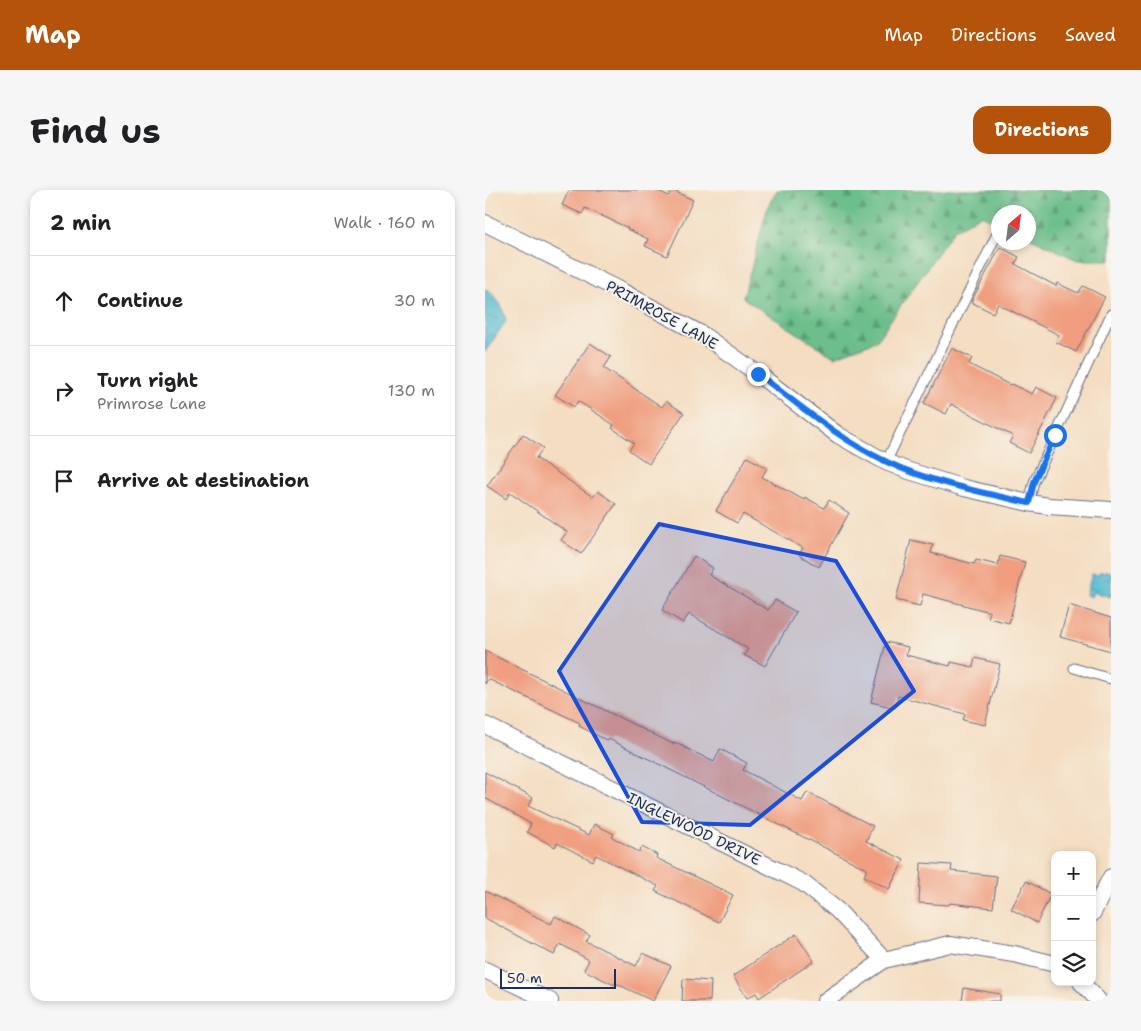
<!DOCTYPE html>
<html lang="en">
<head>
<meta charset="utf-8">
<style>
  body { margin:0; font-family:"Shantell Sans",sans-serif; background:#f6f6f6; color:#202124 }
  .controls { position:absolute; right:15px; bottom:15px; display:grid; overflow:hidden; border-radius:10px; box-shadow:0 2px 8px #0003 }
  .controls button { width:45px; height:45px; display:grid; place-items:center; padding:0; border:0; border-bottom:1px solid #e0e0e0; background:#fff; color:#202124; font:25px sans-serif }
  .compass { position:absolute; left:506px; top:15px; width:45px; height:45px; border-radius:50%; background:#fff; box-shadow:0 2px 8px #0003; rotate:28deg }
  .scale { position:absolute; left:15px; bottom:12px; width:116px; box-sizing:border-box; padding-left:5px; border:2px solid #1b2f5e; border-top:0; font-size:14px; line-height:18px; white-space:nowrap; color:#1b2f5e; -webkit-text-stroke:4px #f7f3e8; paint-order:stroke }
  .stop { position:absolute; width:15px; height:15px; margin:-11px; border:4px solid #1a73e8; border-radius:50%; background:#fff }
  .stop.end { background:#1a73e8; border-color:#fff; box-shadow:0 1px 5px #0008 }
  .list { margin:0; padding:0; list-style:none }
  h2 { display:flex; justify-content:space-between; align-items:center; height:65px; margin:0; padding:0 20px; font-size:21px }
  h2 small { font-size:16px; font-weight:400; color:#757577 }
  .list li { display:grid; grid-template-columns:32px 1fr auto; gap:15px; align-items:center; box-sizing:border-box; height:90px; padding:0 20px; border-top:1px solid #e0e0e0 }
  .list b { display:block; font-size:19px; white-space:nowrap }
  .list p { margin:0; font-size:16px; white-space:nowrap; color:#757577 }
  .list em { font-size:16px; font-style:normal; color:#757577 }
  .icon { flex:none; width:28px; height:28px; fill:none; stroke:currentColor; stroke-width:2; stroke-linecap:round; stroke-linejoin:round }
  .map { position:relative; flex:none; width:626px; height:811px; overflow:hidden; border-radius:15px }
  header { display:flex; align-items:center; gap:30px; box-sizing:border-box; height:70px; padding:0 25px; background:#b45309; color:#fff }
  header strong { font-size:24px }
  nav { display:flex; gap:28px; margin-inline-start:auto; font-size:18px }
  .intro { display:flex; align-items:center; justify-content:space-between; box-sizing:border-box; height:120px; padding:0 30px }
  h1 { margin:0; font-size:35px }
  .button { padding:12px 22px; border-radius:15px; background:#b45309; color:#fff; font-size:18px; font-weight:700 }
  main { display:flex; gap:30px; padding:0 30px }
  aside { flex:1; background:#fff; border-radius:15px; box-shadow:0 2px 8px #0003 }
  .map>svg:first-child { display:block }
  .forest { fill:url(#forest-firs); stroke:#447674 }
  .water { fill:url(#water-ripples); stroke:#387498 }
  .building { fill:#f09e7f }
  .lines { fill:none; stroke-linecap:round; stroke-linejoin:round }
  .service-casing { stroke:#676c81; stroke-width:11 }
  .minor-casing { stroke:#676c81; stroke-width:18 }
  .service { stroke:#fff; stroke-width:9 }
  .minor { stroke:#fff; stroke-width:16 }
  .route { stroke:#1a73e8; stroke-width:6 }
  .marked { fill:#1d4ed8; fill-opacity:0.2; stroke:#1d4ed8; stroke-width:4; stroke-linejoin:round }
  .labels { text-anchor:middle; stroke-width:4; stroke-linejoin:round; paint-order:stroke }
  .street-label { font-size:15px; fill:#1b2f5e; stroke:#f7f3e8 }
</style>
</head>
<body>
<header>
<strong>Map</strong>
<nav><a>Map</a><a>Directions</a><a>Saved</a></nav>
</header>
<div class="intro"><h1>Find us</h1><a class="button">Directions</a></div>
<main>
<aside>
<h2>2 min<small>Walk · 160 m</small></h2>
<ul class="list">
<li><svg class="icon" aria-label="ahead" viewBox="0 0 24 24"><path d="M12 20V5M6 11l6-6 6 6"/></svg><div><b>Continue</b></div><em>30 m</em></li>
<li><svg class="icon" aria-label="right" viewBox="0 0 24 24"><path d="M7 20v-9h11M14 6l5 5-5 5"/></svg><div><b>Turn right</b><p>Primrose Lane</p></div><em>130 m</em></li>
<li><svg class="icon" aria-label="arrive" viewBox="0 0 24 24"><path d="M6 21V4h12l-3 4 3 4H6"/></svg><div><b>Arrive at destination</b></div></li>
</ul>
</aside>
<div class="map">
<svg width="626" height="811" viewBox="0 0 626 811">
  <defs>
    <pattern id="forest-firs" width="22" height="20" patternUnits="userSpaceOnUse" patternTransform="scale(1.25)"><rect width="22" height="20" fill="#6cbe8a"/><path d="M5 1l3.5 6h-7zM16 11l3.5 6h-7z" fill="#589b74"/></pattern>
    <pattern id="water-ripples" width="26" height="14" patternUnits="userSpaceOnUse" patternTransform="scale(1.25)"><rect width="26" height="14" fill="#54bad2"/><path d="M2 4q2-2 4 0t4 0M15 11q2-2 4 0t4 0" fill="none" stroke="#4598ae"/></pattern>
  </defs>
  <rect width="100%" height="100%" fill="#f7f3e8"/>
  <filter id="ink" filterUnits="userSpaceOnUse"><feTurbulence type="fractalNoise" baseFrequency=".02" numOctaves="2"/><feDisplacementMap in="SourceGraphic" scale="10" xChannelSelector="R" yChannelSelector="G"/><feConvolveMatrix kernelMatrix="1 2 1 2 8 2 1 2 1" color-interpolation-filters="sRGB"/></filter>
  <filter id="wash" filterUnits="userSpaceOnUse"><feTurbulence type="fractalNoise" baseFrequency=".0096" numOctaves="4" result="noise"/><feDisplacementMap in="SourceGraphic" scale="20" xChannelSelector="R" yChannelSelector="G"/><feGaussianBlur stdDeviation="1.12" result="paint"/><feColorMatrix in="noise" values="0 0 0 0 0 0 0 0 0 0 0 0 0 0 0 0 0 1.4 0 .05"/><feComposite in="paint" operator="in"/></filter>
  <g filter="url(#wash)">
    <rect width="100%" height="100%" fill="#f4ddc1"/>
    <!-- forest -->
    <path class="forest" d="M292 0H626V70H592L544 47V22H514L513 33 496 25 469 40 391 151 349 167 258 108 283 16Z"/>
    <!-- water -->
    <g class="water">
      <path d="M0 99C12 105 18 118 21 131L0 162Z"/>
      <path d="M621 382H626V407L608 402 606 407 601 405 607 384 614 386V383Z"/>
    </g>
    <g id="blocks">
      <!-- building -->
      <g class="building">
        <path d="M84 0H171L184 6 187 0 208 10 182 66 160 56 163 49 142 39 143 38 100 18 97 24 77 15Z"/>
        <path d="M515 57 534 67 530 74 571 96 572 93 593 103 598 96 620 107 591 162 571 152 574 145 513 114 508 123 486 112Z"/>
        <path d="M105 153 126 167 119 178 177 217 181 211 199 223 164 274 144 260 149 253 127 238 129 235 93 211 89 217 70 205Z"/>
        <path d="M467 158 487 168 484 174 525 195 526 194 547 204 551 197 572 208 544 263 524 253 528 246 466 214 461 224 439 213Z"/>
        <path d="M38 244 58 258 51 268 108 307 113 301 131 314 96 364 76 350 82 342 25 302 21 309 2 296Z"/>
        <path d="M262 267 282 278 277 287 319 310 320 307 339 318 344 310 364 323 334 377 314 365 318 358 258 324 252 333 231 321Z"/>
        <path d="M426 350 448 355 446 363 489 374 491 370 513 375 515 366 540 372 524 433 503 428 505 422 438 404 435 416 411 410Z"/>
        <path d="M209 366 228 378 224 385 283 420 290 410 311 422 280 476 259 465 263 459 204 424 198 433 177 420Z"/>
        <path d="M584 415 626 428V461L575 447Z"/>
        <path d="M401 452 423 457 421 465 465 476 466 472 488 477 490 468 515 474 500 535 478 530 480 524 413 506 410 518 386 512Z"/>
        <path d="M0 461 188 554 189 552 229 572 235 559 262 573 258 580 317 611 322 602 388 636 381 651 419 670 404 699 379 686 382 679 124 549 123 551 94 536 95 533 3 489 0 494Z"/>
        <path d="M0 582 48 608 43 616 104 645 109 634 129 644 127 647 154 662 157 657 172 665 171 668 248 705 234 732 170 701 173 696 111 665 108 671 72 653 70 657 42 642 46 634 0 608Z"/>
        <path d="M436 673 467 675 466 681 512 686 508 718 465 713 464 715 434 713Z"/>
        <path d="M541 691 566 704 552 733 526 719Z"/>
        <path d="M0 701 66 734 70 726 105 745 101 751 151 776 158 763 186 776 168 811 130 793 129 795 99 780 104 770 75 754 69 765 0 728Z"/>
        <path d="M311 744 329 771 274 808 271 803 262 808 248 786Z"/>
        <path d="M198 789 226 791 225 811H197Z"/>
        <path d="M479 798 515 804V811H477Z"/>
      </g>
    </g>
  </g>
  <g filter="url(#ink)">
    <use href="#blocks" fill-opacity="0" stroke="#676c81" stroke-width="1"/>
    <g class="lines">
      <defs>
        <g id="service">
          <path d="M401 272 511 46"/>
          <path d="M544 313 549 292 626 124"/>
          <path d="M589 478 626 489"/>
        </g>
        <g id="minor">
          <path d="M0 33 134 100 218 145 273 184 353 245 401 272 421 280 479 298 544 313 564 316 626 320"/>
          <path d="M0 535 318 693 352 720 399 770"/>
          <path d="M607 724 626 687"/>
          <path d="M0 780 65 811"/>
          <path d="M596 792 614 811"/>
          <path d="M340 811 399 770 465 754 529 764 570 774"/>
        </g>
      </defs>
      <!-- service casing -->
      <use href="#service" class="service-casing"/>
      <!-- minor casing -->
      <use href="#minor" class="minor-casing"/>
      <!-- service -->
      <use href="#service" class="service"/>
      <!-- minor -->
      <use href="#minor" class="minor"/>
    </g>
  </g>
  <g class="lines" filter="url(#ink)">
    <!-- route -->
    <path class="route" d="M273 184C314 215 355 250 402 272 444 292 499 303 544 313L549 292 570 245"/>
  </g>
  <!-- marked area -->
  <path class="marked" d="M174 334 351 371 429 501 265 635 157 632 74 481Z"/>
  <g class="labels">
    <!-- street labels -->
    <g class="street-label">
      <text transform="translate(177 125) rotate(29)" y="5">PRIMROSE LANE</text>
      <text transform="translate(209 639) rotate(26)" y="5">INGLEWOOD DRIVE</text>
    </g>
  </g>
</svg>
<div class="controls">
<button>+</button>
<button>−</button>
<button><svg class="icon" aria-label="layers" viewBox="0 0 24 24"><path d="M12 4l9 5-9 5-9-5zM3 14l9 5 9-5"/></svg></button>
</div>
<svg class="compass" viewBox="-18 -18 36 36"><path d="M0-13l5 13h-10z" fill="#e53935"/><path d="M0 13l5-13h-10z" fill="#757577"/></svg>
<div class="scale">50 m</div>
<div class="stop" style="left:570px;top:245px"></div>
<div class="stop end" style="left:273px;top:184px"></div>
</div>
</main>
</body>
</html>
